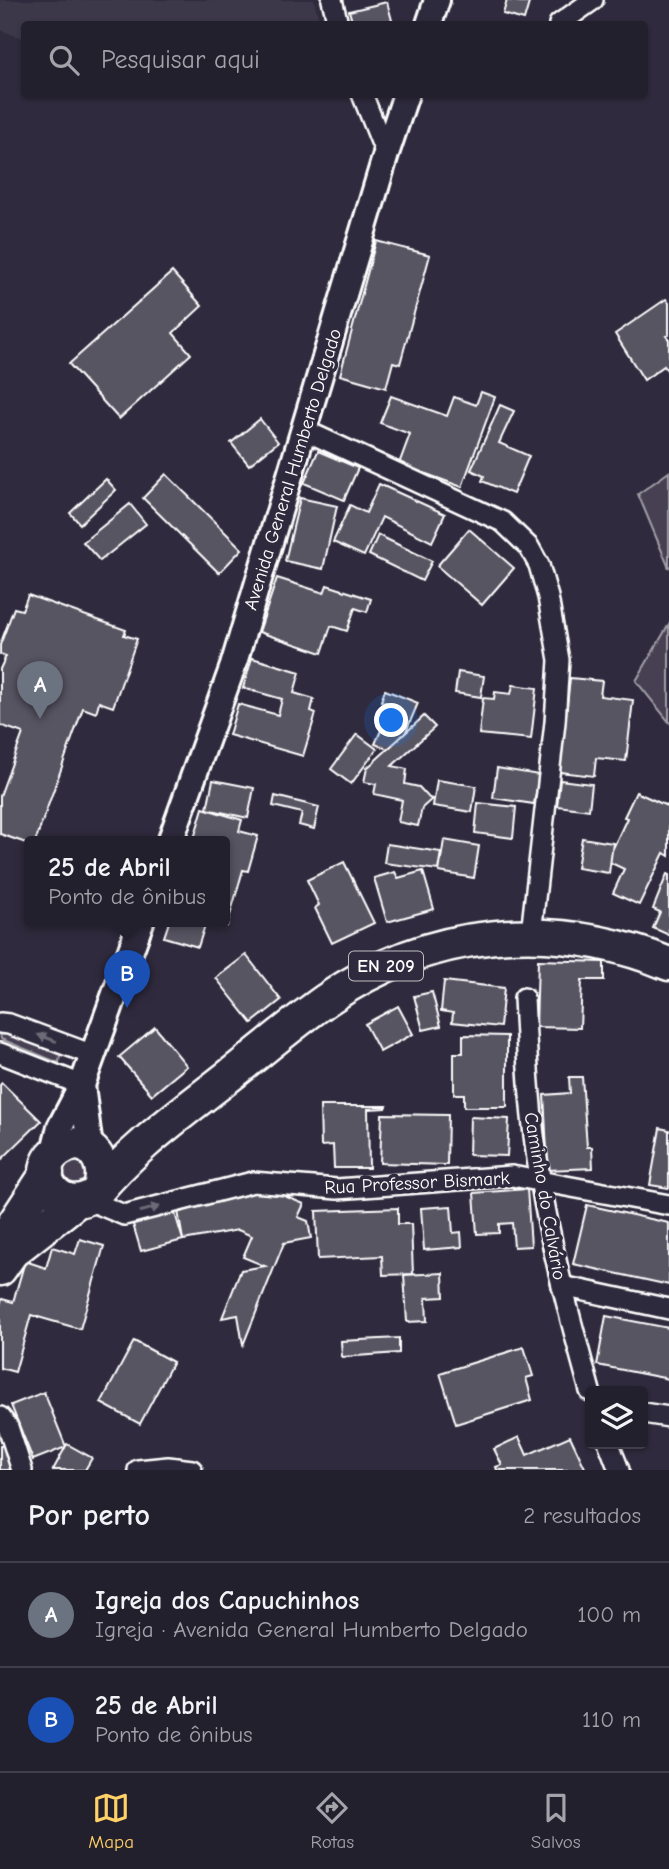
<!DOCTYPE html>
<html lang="pt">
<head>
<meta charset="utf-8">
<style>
  body { margin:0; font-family:"Comic Neue",sans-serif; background:#2b2836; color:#f1f3f6 }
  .controls { position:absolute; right:21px; bottom:21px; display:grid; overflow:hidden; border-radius:7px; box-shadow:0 2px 5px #0004 }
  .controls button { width:63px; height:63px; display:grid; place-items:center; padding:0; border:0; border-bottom:2px solid #403e4a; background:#23202e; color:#f1f3f6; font:35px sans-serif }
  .you { position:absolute; left:392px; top:721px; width:24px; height:24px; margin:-18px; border:5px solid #fff; border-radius:50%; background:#1a73e8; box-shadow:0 0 0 10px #1a73e833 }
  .badge { display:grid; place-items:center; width:46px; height:46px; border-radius:50%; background:#ffd166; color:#fff; font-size:23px; font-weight:700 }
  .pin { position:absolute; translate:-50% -58px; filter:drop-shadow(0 2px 4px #0008) }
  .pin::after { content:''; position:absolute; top:37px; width:24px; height:21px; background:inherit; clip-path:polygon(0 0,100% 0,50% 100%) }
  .popup { position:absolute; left:24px; top:836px; width:206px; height:91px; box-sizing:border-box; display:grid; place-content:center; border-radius:7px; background:#23202e; filter:drop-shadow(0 2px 5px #0005); font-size:23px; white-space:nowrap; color:#a3a3aa }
  .popup b { font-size:26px; color:#f1f3f6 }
  .popup::after { content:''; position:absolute; left:50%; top:100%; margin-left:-14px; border:14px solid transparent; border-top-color:#23202e }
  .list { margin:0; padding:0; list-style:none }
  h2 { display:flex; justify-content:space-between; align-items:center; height:91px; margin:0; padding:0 28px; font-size:30px }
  h2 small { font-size:23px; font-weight:400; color:#a3a3aa }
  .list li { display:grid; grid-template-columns:46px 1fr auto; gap:21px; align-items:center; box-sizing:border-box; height:105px; padding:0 28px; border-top:2px solid #403e4a }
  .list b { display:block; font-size:26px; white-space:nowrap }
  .list p { margin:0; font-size:23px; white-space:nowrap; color:#a3a3aa }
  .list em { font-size:23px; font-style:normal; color:#a3a3aa }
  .icon { flex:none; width:38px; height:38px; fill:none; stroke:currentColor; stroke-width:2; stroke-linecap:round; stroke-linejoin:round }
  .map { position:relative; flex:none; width:669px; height:1470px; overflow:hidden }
  .search { position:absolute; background:#23202e; box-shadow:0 2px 5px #0004; left:21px; right:21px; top:21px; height:77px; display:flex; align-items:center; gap:18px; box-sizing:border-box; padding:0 24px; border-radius:7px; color:#a3a3aa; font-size:26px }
  .sheet { height:301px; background:#23202e }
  nav { display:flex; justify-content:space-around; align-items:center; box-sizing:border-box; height:98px; border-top:2px solid #403e4a; background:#23202e; font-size:19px; color:#a3a3aa }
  nav a { display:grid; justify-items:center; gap:4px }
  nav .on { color:#ffd166 }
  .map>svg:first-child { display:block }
  .built { fill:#3c3749 }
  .green { fill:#464152; stroke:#a2a0a8; stroke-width:2 }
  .building { fill:#595564; stroke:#fff; stroke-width:2 }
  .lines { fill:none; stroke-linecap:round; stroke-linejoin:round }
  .minor-casing { stroke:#fff; stroke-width:24 }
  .tertiary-casing { stroke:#fff; stroke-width:30 }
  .primary-casing { stroke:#fff; stroke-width:37 }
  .minor { stroke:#2f2a3d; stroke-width:19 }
  .tertiary { stroke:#2f2a3d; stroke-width:24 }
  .primary { stroke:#2f2a3d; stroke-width:32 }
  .oneway { fill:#6d6a77 }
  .labels { text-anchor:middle; stroke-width:7; stroke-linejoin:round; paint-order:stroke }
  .shield { fill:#2f2a3d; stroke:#c1bfc5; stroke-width:2 }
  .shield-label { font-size:18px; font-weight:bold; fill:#fff }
  .street-label { font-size:19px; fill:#fff; stroke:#2f2a3d }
</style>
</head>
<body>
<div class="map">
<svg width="669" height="1470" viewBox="0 0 669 1470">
  <rect width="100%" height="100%" fill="#2f2a3d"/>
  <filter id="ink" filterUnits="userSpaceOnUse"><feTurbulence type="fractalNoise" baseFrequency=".0143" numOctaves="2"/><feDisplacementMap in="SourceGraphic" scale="14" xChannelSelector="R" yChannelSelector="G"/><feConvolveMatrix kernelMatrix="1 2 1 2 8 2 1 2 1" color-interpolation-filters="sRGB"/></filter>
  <g filter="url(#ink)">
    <!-- built -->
    <path class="built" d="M0 0H314L320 24H24V39L0 30Z"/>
    <!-- green -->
    <g class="green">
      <path d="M669 472V568L638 494Z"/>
      <path d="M669 624V722L636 681Z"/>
      <path d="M0 1033H9L60 1055 59 1063 1 1039Z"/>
      <circle cx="75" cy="1173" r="13"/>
    </g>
    <!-- building -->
    <g class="building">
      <path d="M507 0 529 3 524 20 503 14Z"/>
      <path d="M387 2 393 24H353L349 11Z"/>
      <path d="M376 241 430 255 400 364 393 362 386 388 340 375Z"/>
      <path d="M172 272 202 306 173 333 191 354 119 419 69 364Z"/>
      <path d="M666 299 669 303V335L666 336 669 340V373L664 366 644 380 615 334Z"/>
      <path d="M481 392 495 397 462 487 399 464 410 434 380 423 391 396 447 416 454 397 476 405Z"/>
      <path d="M500 405 514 411 499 443 529 456 513 494 482 481 484 476 471 470Z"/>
      <path d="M260 419 278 442 249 465 231 443Z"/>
      <path d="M318 451 358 468 344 500 304 483Z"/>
      <path d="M166 474 242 549 219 573 143 498Z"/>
      <path d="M106 479 116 490 80 524 70 513Z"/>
      <path d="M379 484 445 514 432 542 382 517 364 556 333 542 350 505 366 513Z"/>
      <path d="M300 498 337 506 323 569 285 561Z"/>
      <path d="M130 504 146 524 100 561 83 542Z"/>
      <path d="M469 529 514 568 482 605 437 566Z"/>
      <path d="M378 535 432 561 422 581 369 555Z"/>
      <path d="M277 578 324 593 327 585 371 599 367 612 355 608 347 631 331 626 322 653 259 632Z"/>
      <path d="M28 595 126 630 124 635 137 639 113 707 99 702 96 713 83 708 35 842H29V844L0 834V796L23 733 0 725V669L6 656 0 654V645L14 608 22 610Z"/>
      <path d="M252 658 300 672 294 693 314 699 311 711 316 713 303 756 229 735 238 704 278 715 282 699 243 688Z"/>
      <path d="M458 672 484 676 481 697 455 693Z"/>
      <path d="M570 678 602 681 600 696 633 700 626 761 596 758 594 776 560 772Z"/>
      <path d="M513 685 537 688 531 739 479 734 483 698 494 699 495 692 511 694Z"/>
      <path d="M385 690 418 703 397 753 375 744 392 705 381 701Z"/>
      <path d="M424 716 435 727 392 766 407 769 405 784 419 787 429 798 432 799 422 808 418 826 398 822 402 800 374 794 376 784 364 782 367 768Z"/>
      <path d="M357 734 377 749 351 784 331 769Z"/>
      <path d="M497 768 539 775 534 804 493 798Z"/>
      <path d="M213 780 254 788 248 818 207 809Z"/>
      <path d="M437 780 476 786 472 812 433 806Z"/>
      <path d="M560 780 592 784 589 810 557 806Z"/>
      <path d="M636 792 669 807V856L664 853 639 905 613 893 624 869 607 861 627 818 624 817Z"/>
      <path d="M275 796 319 807 314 829 299 825 302 813 273 806Z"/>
      <path d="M478 803 516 807 513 838 475 833Z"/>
      <path d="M203 808 242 820 239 831 258 836 248 871 243 870 227 926 215 922H225V842H193Z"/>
      <path d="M582 838 613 843 609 873 577 868Z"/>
      <path d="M444 840 479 846 474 878 439 872Z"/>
      <path d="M387 844 441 852 438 870 384 863Z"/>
      <path d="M344 862 374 923 332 943 315 908 319 905 307 880Z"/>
      <path d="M423 871 434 909 387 922 374 878 395 872 398 878Z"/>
      <path d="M667 874 669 875V935L653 928 660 912 653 909Z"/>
      <path d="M169 922H206L198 947 164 937Z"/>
      <path d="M246 955 281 1000 252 1023 216 978Z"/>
      <path d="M538 960 604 962V980H582L580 1028 536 1027Z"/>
      <path d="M444 981 504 988 500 1027 452 1022 453 1013 441 1011Z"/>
      <path d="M432 992 441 1026 423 1030 414 996Z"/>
      <path d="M398 1006 413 1034 380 1052 365 1024Z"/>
      <path d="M155 1027 187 1066 152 1095 119 1057Z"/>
      <path d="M463 1035 507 1036V1107H464V1094H454V1053H463Z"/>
      <path d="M569 1077H582L587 1147H592L593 1168 548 1170 544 1095 570 1093Z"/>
      <path d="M2 1083 41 1121 0 1161V1085Z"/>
      <path d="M320 1106H387L386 1108 368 1109 369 1168H334L333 1145 321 1146Z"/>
      <path d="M382 1114 448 1115 447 1165 380 1163Z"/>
      <path d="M470 1117 509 1119 507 1156 469 1155Z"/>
      <path d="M660 1128 669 1130V1188L650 1185Z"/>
      <path d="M265 1188 304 1204 298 1217 308 1221 311 1238 284 1243 243 1345 238 1315 222 1318 241 1270 265 1266 243 1257 252 1236 238 1230 183 1240 177 1205Z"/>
      <path d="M527 1189 531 1246 514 1247 512 1223 499 1224V1233L477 1234 474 1193Z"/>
      <path d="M587 1205 669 1223V1285L573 1264Z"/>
      <path d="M451 1206 453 1233 461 1232 462 1247 424 1250 421 1208Z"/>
      <path d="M398 1208V1224H411L413 1274 383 1275 382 1256 318 1259 316 1211Z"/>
      <path d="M174 1210 183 1240 141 1251 132 1221Z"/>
      <path d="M80 1239 104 1246 80 1329 31 1315 15 1372 0 1368V1305L2 1299 13 1302 25 1261 46 1268 52 1247 75 1254Z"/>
      <path d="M443 1273 444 1297 426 1298 427 1321 407 1322 404 1275Z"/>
      <path d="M606 1316 669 1328V1379L597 1365Z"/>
      <path d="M399 1338V1353L342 1357 341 1341Z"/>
      <path d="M134 1341 173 1362 140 1424 101 1403Z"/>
      <path d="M524 1347 533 1376 526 1378 532 1400 456 1424 440 1373Z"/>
      <path d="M44 1392 66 1447 33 1460 11 1405Z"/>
      <path d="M570 1436 586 1470H497L496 1467 502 1465 494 1449 519 1437 527 1455Z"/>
      <path d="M67 1444 92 1458 85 1470H53Z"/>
      <path d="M5 1445 13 1470H0V1446Z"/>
    </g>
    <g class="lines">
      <defs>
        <g id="minor">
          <path d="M332 0 338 24"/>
          <path d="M559 24 593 0"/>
          <path d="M362 94 386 154"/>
          <path d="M304 430 503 522 529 547 539 565 548 597 559 660 555 722 531 934"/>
          <path d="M524 998C527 1058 530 1118 540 1178 551 1250 571 1321 590 1391"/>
          <path d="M0 1023 9 1024 93 1055"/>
          <path d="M0 1053 82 1085"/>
          <path d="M86 1199 124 1215 253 1182 337 1189 512 1176 669 1205"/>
          <path d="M562 1286 669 1309"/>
          <path d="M643 1413 669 1417"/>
          <path d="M0 1417 8 1427 22 1470"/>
          <path d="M609 1444 619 1470"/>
          <path d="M138 1470 168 1467 192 1470"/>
        </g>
        <g id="tertiary">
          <path d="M429 24 437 0"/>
          <path d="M170 842 233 666 386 154 406 94"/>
          <path d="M82 1085 90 1148"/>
          <path d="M53 1155 60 1127 82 1085 141 922"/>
        </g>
        <g id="primary">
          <path d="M100 1187C109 1160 87 1132 59 1150 28 1170 58 1217 94 1195 132 1148 182 1113 229 1076 261 1051 292 1024 326 1000 429 928 553 917 669 964"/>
          <path d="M0 1241 7 1234 47 1173"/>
          <path d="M0 1269 12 1252 77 1201"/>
        </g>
      </defs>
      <!-- minor casing -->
      <use href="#minor" class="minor-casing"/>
      <!-- tertiary casing -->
      <use href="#tertiary" class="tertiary-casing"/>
      <!-- primary casing -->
      <use href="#primary" class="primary-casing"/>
      <!-- minor -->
      <use href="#minor" class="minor"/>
      <!-- tertiary -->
      <use href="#tertiary" class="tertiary"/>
      <!-- primary -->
      <use href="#primary" class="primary"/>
    </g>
    <!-- one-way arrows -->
    <defs><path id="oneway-solid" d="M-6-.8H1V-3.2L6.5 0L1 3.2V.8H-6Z" transform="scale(1.75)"/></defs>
    <g class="oneway">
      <use href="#oneway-solid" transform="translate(47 1038) rotate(-159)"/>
      <use href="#oneway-solid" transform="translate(150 1209) rotate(-15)"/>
    </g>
  </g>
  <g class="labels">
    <!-- shield labels -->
    <rect class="shield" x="349" y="951.5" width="74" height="29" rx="5"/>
    <g class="shield-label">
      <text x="386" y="972">EN 209</text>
    </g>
    <!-- street labels -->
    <g class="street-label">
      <text transform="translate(292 469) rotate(-73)" y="7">Avenida General Humberto Delgado</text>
      <text transform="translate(417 1182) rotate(-3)" y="7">Rua Professor Bismark</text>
      <text transform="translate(546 1196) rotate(80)" y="7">Caminho do Calvário</text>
    </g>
  </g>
</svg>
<div class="controls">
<button><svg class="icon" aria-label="layers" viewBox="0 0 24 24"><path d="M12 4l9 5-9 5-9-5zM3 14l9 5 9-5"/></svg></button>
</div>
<div class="you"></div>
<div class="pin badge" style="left:40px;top:719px;background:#6b7280">A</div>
<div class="pin badge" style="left:127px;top:1008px;background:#1a4fb4">B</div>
<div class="popup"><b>25 de Abril</b>Ponto de ônibus</div>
<div class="search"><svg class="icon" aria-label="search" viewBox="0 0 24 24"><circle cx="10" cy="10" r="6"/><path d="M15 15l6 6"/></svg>Pesquisar aqui</div>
</div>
<section class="sheet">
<h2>Por perto<small>2 resultados</small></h2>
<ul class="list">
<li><span class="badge" style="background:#6b7280">A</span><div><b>Igreja dos Capuchinhos</b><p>Igreja · Avenida General Humberto Delgado</p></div><em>100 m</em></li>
<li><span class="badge" style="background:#1a4fb4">B</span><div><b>25 de Abril</b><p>Ponto de ônibus</p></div><em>110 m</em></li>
</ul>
</section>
<nav>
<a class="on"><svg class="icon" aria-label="map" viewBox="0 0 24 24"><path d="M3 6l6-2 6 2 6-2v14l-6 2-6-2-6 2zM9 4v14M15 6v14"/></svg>Mapa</a>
<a><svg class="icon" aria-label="directions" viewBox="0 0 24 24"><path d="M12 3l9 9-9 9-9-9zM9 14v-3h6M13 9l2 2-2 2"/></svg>Rotas</a>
<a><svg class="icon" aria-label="saved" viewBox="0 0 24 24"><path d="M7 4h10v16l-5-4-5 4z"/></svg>Salvos</a>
</nav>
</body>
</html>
